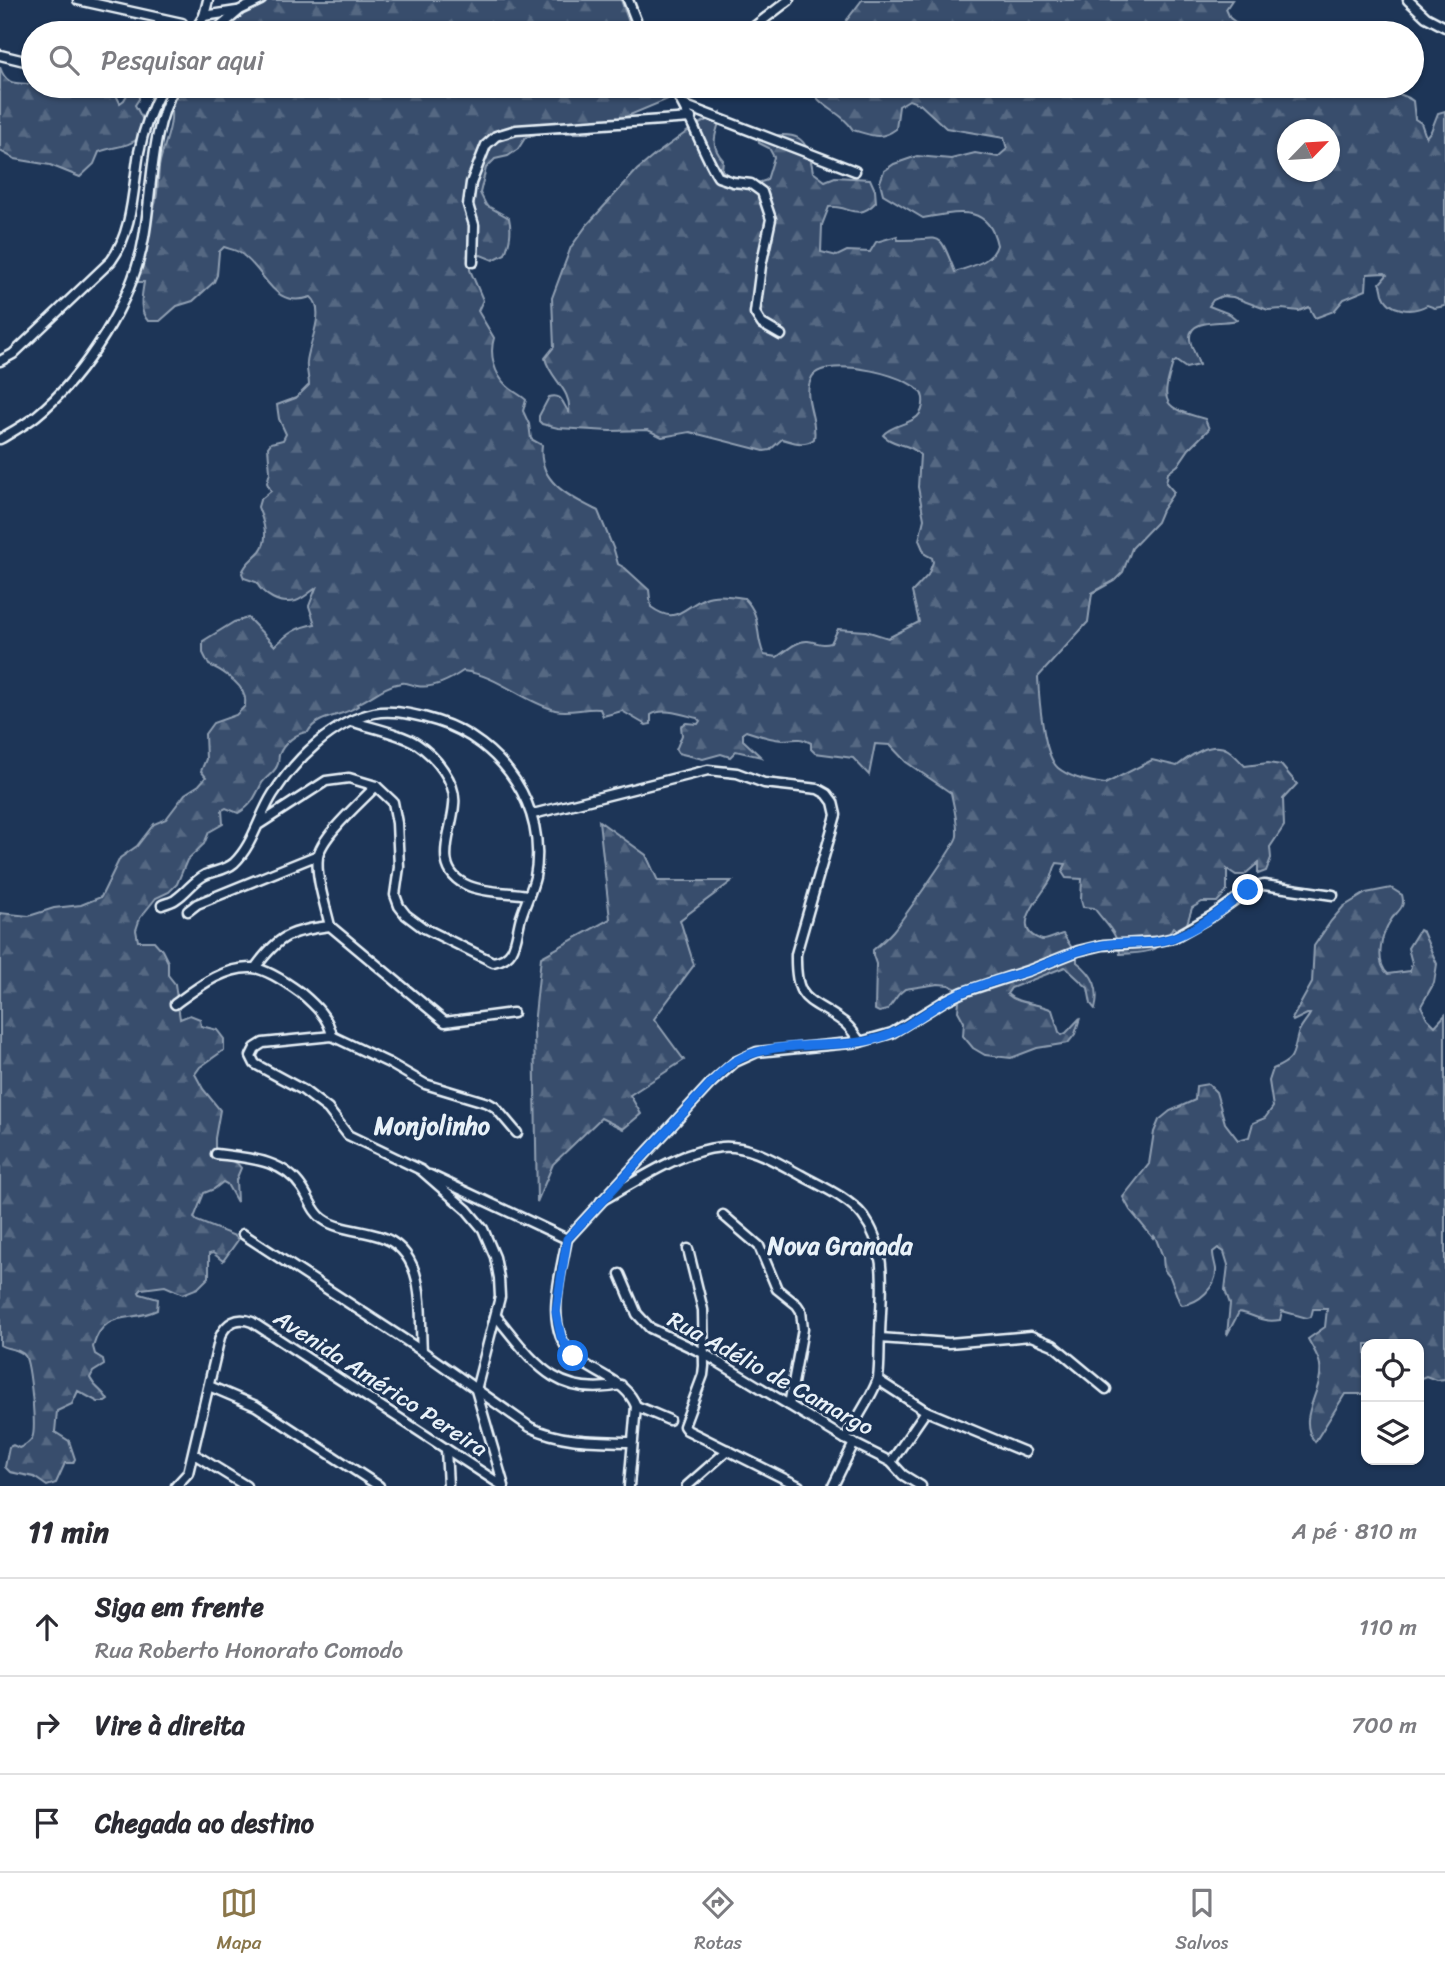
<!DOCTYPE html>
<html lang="pt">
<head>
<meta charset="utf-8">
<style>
  body { margin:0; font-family:Sriracha,sans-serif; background:#f7f7f7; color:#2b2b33 }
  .controls { position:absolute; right:21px; bottom:21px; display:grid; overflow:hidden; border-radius:14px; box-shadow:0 2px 5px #0004 }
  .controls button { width:63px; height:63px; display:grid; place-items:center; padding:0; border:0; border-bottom:2px solid #e1e1e2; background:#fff; color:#2b2b33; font:35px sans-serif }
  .compass { position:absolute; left:1277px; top:119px; width:63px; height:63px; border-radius:50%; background:#fff; box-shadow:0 2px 5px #0004; rotate:65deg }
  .stop { position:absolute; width:21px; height:21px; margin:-16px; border:5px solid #1a73e8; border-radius:50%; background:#fff }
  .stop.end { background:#1a73e8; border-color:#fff; box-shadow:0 2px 7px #0008 }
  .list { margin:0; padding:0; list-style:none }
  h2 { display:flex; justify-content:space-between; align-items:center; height:91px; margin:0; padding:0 28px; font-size:30px }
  h2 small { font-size:23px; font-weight:400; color:#7c7c81 }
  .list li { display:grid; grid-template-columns:46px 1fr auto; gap:21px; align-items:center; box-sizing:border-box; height:98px; padding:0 28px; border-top:2px solid #e1e1e2 }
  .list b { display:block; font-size:26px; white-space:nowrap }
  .list p { margin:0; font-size:23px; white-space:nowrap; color:#7c7c81 }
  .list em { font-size:23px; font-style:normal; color:#7c7c81 }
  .icon { flex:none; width:38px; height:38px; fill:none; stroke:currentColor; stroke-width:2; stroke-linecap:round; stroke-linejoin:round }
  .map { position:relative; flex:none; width:1445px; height:1486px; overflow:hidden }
  .search { position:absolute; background:#fff; box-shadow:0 2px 5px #0004; left:21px; right:21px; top:21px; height:77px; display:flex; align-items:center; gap:18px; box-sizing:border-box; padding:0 24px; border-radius:38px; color:#7c7c81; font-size:26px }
  .sheet { height:385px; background:#fff }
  nav { display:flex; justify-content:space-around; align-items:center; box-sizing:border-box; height:98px; border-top:2px solid #e1e1e2; background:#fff; font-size:19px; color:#7c7c81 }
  nav a { display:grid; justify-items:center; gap:4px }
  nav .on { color:#8a764a }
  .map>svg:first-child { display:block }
  .forest { fill:url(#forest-firs); stroke:#909fb2; stroke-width:2; fill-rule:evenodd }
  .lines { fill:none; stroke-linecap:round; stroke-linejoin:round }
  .minor-casing { stroke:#e8f1f8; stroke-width:13 }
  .minor { stroke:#1d3557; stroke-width:8 }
  .route { stroke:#1a73e8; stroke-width:9 }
  .labels { text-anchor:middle; stroke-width:6; stroke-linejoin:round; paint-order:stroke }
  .street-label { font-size:23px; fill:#e8f1f8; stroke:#1d3557 }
  .neighbourhood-label { font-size:24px; font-weight:bold; fill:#e8f1f8; stroke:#1d3557 }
</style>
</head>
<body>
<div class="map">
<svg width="1445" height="1486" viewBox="0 0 1445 1486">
  <defs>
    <pattern id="forest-firs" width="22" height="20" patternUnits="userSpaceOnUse" patternTransform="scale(1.75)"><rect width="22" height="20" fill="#374d6c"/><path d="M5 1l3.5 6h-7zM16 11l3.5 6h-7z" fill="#546782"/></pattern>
  </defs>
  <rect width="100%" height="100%" fill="#1d3557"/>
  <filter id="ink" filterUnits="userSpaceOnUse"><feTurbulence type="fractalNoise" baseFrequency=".0143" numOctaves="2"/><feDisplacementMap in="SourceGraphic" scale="14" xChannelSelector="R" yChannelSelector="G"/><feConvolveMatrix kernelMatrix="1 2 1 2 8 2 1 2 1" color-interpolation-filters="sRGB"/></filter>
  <g filter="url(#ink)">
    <!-- forest -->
    <g class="forest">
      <path d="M257 0H621L630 25 634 27 641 23 651 27V33H201C207 13 239 7 257 0Z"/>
      <path d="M862 0H1232L1226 9 1230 18 1250 33H825L843 25Z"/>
      <path d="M0 67C6 86 16 83 33 84V86H118L115 93 120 103 124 100 132 86H143L139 87V99L135 105 143 120 140 137C128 148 113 146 99 152L94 164 80 177 50 165 15 159 0 151Z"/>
      <path d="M174 86H686L673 97 587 133H538L525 138 518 149 508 156 495 159 486 168 480 193 486 205 509 218C512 231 510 241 505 254L493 260 481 255 470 258V270L483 300 478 311 494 338C489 354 494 374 507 386 513 392 520 394 526 400L523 411 529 424 531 439 542 445C537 482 570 497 598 511L614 550 618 564 625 568 649 590 651 607C677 626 683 607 705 598 715 593 733 596 744 598 763 617 754 633 764 655L777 657C786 651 797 640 808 641 819 642 819 646 831 643L838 629 866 631 888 638 919 622 912 592 928 575 933 562 932 558 925 554 919 540 924 519 918 487 920 455C911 443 892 446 883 435 895 420 926 427 923 398 921 376 825 354 812 377 801 398 818 417 814 439 804 447 793 442 782 439L770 450 764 451 690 432 662 437 648 430 610 431 558 428 542 424 539 421V416L549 397C563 393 562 404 569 412 572 390 550 379 545 358L554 347 552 298 571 247 587 225 637 170 655 155 692 128 721 112C720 130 706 141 723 160L722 170C731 181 754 186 767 180L774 157 769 148 759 143 758 139 760 137C797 132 807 133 813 172L825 181 835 177 870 179 875 190 876 202C857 222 849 205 829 207L822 225 821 252 837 256 847 251 870 252 876 242 897 236 898 240C943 241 937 226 955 272 971 266 992 263 997 245 988 202 955 213 923 218L883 194 880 182 884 171 894 164 917 156 951 159 975 153 998 157 1007 149 1004 138 946 128 920 104 909 100 899 106 896 129C880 141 871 135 853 130 841 110 818 108 810 86H1367C1382 94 1400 90 1413 101L1415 119 1421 123 1426 137 1431 131 1438 113 1445 111V306L1435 308 1427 305C1413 313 1389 312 1383 294 1382 290 1382 286 1380 283L1387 275 1385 273 1367 274 1366 290 1344 299 1334 311 1315 318 1309 307 1299 311 1282 309 1268 310 1233 297 1222 296 1213 300 1209 306 1230 314 1237 320C1226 324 1188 317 1190 339 1191 348 1197 356 1199 365L1186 368 1176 361 1173 363C1160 405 1163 407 1205 419L1209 429 1189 449 1178 465 1168 473 1166 483 1174 492 1162 510 1157 522 1132 548 1123 572 1114 581 1092 593 1088 622 1038 677C1039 698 1043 755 1058 768 1070 778 1091 782 1105 784L1152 760 1177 766C1190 756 1211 740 1228 750 1234 754 1240 761 1245 766L1268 763 1281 765 1297 784 1283 799 1284 826 1270 847 1271 858 1266 871 1258 874V863L1244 875H1236L1227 869V891L1217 902H1202L1192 908 1183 936 1173 927C1159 955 1147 952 1120 954 1117 931 1107 926 1094 908L1083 907 1081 900 1082 879 1066 878 1062 872 1066 864 1057 863C1053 869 1053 874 1051 879 1044 894 1006 929 1042 940 1047 941 1057 935 1063 934L1077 956V962C1094 975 1100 989 1095 1009L1091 1004 1088 988 1065 967 1011 988 1007 994C1019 1005 1037 1002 1052 1010L1059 1032 1062 1035 1066 1033 1080 1018 1075 1034 1068 1043 1037 1048 1011 1058 985 1055 973 1048 963 1036 964 1022 958 1011 960 991 949 985 938 984 905 989 899 994 887 1010 879 1012 875 1010 876 964 873 955V950C880 944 887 938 893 931 902 920 956 845 957 836 958 822 954 807 951 793L906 762 890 745 875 744 869 775 853 758 815 753 811 749V743C797 736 796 740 782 740 769 739 758 735 746 731L743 733V740L761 757 736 751 730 757 721 754 703 759 678 753 676 750 682 735 681 726 686 723 698 724 700 721 697 718C684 715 663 707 651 715V724L646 725 622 711 603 716 600 709C585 707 570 714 555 710 522 701 497 675 463 671 450 680 433 689 417 686 411 685 408 682 401 683 383 686 373 697 357 704L358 706C343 717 317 715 308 732 297 732 283 744 279 755 278 759 279 763 277 766 274 773 266 777 262 783 255 796 252 806 238 813L226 808 222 810 223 824 209 832 204 844 187 860 177 884 169 892 156 898 140 918 136 930 138 941H154L162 950 168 962V975L175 984 180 1019 190 1015 200 1019 201 1026 217 1030 224 1039V1050L200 1067 195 1074 203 1089 220 1110 215 1138V1155L237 1163 241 1168 236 1180 237 1202 227 1184 223 1182 214 1189 204 1193 194 1218 197 1221 235 1236 238 1240 223 1261 213 1253 209 1254V1277L198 1288 183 1294 165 1286 142 1289 139 1292 140 1294 158 1299 157 1310C130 1323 104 1308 93 1347L95 1354 103 1359 104 1365 93 1372 90 1378C96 1390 103 1390 108 1400L105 1402H98L78 1391 72 1404 57 1411 55 1432 69 1441 75 1459 73 1463H65L56 1483 47 1486 34 1477 10 1472 5 1467 9 1447 13 1445 19 1448C24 1446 29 1443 32 1438 37 1430 30 1364 25 1356 20 1348 7 1350 0 1345V913L29 916 54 908 81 905 101 897 120 858 137 846 154 824 166 819 185 794 199 785 206 777 201 771 206 759 205 734 213 723 236 715 245 706C245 702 246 698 244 695 241 683 220 669 209 665L203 653V641L234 622 248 618 275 646C288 633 297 627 315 624L309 606 316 588C310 592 303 599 296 601 279 605 264 596 256 582L244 578 242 573C245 563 253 559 260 551 270 539 263 520 258 507L260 500 271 491 267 483 270 472 268 447 271 443 283 440 286 434 279 419 277 405 296 398 309 385C309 378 306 370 307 362 308 345 327 310 311 297 271 310 267 270 240 253 236 250 229 249 224 247L219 252 217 275 214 282 193 301 177 306 160 321H148C138 310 142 296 144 282H137L147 233 145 225C159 206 157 189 159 167 161 152 170 135 171 119 172 107 168 96 174 86ZM1288 130H1330V172H1288Z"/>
      <path d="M599 821 646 855 658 881H732L680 920 694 965 654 1019 684 1060 630 1095 641 1114 623 1129 601 1118 553 1164 537 1202 534 1025 541 957 610 919Z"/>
      <path d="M1391 888 1402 895C1403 899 1404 902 1402 906 1400 911 1394 915 1391 920 1382 933 1374 962 1388 974L1410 971 1412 963 1408 948 1419 930 1423 932 1437 964 1434 983 1421 1006 1427 1018 1435 1026 1445 1015V1379L1436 1380 1426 1376 1419 1379V1344H1366V1394H1345L1315 1442C1295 1417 1324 1392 1320 1365 1319 1357 1312 1347 1308 1339L1325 1327 1327 1309H1313L1311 1317 1307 1318 1282 1311 1280 1320C1259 1323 1257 1315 1239 1312L1227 1335 1230 1304 1225 1290 1228 1265 1224 1252 1218 1248 1213 1252C1213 1258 1215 1263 1216 1269 1217 1287 1199 1303 1182 1305L1179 1301 1170 1277 1164 1270 1163 1257 1156 1239 1154 1236 1153 1238 1130 1210 1123 1197 1149 1164 1154 1132 1159 1120 1170 1111 1195 1100 1196 1086 1208 1084 1216 1092 1225 1123 1238 1140 1249 1137 1253 1123 1265 1118 1273 1107 1269 1081 1273 1069C1296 1059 1292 1055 1298 1034 1299 1028 1307 1020 1310 1014H1307L1293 1021 1292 1019 1312 983 1314 946 1331 921 1343 907 1366 893Z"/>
    </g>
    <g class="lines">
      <defs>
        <g id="minor">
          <path d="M78 0 182 23"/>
          <path d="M628 0 641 33"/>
          <path d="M1408 0 1426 17 1445 27"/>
          <path d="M204 16 208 0"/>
          <path d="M158 18 164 33"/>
          <path d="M193 33 204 16 237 11"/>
          <path d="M213 33 240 10 261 0"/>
          <path d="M746 33 789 0"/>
          <path d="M0 55 33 63"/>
          <path d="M672 86C691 114 700 147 718 177L733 182 751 184 762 192 771 219 761 266 755 313 762 324 781 335"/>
          <path d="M686 106 855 171"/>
          <path d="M473 262 474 225 468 205 471 183 486 145 496 136 516 130 691 118"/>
          <path d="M0 361 13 354 111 261C133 231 133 188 139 152 143 131 153 105 163 86"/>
          <path d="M0 439C12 432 25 425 36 416 85 376 134 299 144 237 153 186 150 132 175 86"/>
          <path d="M351 721C368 727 403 734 417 744 435 756 457 782 454 805 452 834 430 870 469 886 486 893 509 892 527 895"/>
          <path d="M533 814 708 770 737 773 764 783 818 789 827 794 833 802 836 815 796 954C795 1004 809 997 842 1021 850 1026 855 1035 860 1042L892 1033 946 1000 963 992 1030 970 1078 951 1103 945 1155 942 1173 938 1212 916 1252 888 1264 885 1333 895"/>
          <path d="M162 905C166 903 173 902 176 899 187 892 193 881 205 875 214 871 226 870 234 863 253 845 259 816 273 794 296 759 332 722 374 713 394 709 418 715 437 721 502 741 548 808 535 877 532 890 525 904 521 917 515 938 518 958 493 962L422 927 406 915 399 906 395 895 399 867 397 823 393 802 376 786 349 778 326 781 258 825"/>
          <path d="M188 911 197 904 318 855"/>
          <path d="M330 926C326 908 315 875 318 857 321 836 361 802 376 786"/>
          <path d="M255 968C279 935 290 931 330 926L445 1022 513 1013"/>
          <path d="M175 1004C197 988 224 966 253 968 267 969 290 985 301 993 315 1005 329 1018 332 1036"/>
          <path d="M216 1154C248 1158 283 1159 302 1188 310 1199 312 1211 323 1219 338 1230 361 1230 379 1236 428 1251 419 1311 422 1351"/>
          <path d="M430 1175 567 1239"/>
          <path d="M601 1201C638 1181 678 1151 722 1147 751 1145 776 1162 801 1175 821 1186 849 1198 863 1216 889 1249 881 1296 880 1335 879 1349 880 1364 878 1378 875 1392 853 1424 845 1439"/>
          <path d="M723 1215 759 1246 777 1289 797 1305 801 1311 803 1329 789 1405"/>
          <path d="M243 1234 422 1351 530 1427C563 1443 596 1441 632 1442"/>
          <path d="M567 1239 710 1084 735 1062 757 1052 860 1042"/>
          <path d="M567 1239C561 1274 543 1327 573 1355 582 1364 595 1370 605 1376 619 1384 630 1391 636 1406L629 1486"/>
          <path d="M688 1249 703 1310 704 1366 703 1375 684 1426 687 1430 799 1486"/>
          <path d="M620 1274 637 1314 650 1328 703 1353 845 1439 891 1462 903 1475 921 1486"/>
          <path d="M496 1316C533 1361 555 1399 621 1385"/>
          <path d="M880 1338 949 1343 1031 1336 1053 1345 1106 1389"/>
          <path d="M878 1380 926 1411 1025 1452"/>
          <path d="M209 1386 256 1406 379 1486"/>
          <path d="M636 1406 669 1420"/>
          <path d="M446 1449 448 1486"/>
          <path d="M194 1454 246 1486"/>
          <path d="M891 1462 926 1411"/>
          <path d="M176 1486 188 1473 220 1337C226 1323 237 1316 252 1322L503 1486"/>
          <path d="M504 1486 476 1390 500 1297 499 1278 495 1257 483 1229 467 1210 421 1170 348 1135 328 1109 303 1090 255 1064 251 1056 255 1048 263 1043 332 1036 389 1063 425 1084 488 1103 495 1107 517 1133"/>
          <path d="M687 1486 728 1450"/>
          <path d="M833 1486 854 1443"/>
        </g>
      </defs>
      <!-- minor casing -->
      <use href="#minor" class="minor-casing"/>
      <!-- minor -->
      <use href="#minor" class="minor"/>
    </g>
  </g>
  <g class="lines" filter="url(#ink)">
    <!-- route -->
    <path class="route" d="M573 1356 561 1337 556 1312 567 1239 710 1084C718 1076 725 1068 734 1062 774 1037 834 1051 879 1038 910 1029 933 1004 963 992 984 983 1007 978 1028 971 1053 962 1077 949 1103 945 1126 941 1150 946 1172 938 1200 929 1224 908 1248 890"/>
  </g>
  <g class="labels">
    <!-- street labels -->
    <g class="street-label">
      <text transform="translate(771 1373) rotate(29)" y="8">Rua Adélio de Camargo</text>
      <text transform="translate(381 1383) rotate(33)" y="8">Avenida Américo Pereira</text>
    </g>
    <!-- neighbourhood labels -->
    <g class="neighbourhood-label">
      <text x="432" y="1134">Monjolinho</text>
      <text x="840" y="1254">Nova Granada</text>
    </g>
  </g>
</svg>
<div class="controls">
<button><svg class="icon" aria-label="locate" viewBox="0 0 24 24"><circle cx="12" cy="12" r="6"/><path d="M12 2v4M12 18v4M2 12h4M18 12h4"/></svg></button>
<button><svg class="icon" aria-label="layers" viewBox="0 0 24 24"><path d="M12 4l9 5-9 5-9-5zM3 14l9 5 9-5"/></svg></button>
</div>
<svg class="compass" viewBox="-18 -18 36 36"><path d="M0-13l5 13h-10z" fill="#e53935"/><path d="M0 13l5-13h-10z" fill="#7c7c81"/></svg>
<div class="stop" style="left:573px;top:1356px"></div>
<div class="stop end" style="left:1248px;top:890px"></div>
<div class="search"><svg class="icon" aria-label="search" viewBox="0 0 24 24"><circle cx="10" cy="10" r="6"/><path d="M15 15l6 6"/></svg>Pesquisar aqui</div>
</div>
<section class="sheet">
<h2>11 min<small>A pé · 810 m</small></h2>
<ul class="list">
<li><svg class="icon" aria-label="ahead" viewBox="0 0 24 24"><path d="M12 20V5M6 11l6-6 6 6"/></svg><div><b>Siga em frente</b><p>Rua Roberto Honorato Comodo</p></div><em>110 m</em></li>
<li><svg class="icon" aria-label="right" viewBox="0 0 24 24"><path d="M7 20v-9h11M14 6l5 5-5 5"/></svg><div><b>Vire à direita</b></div><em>700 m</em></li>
<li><svg class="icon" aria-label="arrive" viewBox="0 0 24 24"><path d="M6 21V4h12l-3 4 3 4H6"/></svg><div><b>Chegada ao destino</b></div></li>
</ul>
</section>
<nav>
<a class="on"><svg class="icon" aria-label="map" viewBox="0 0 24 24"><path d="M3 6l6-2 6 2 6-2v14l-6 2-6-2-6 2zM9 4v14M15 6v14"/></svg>Mapa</a>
<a><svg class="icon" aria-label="directions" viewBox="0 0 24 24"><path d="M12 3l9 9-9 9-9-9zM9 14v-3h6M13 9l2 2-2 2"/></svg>Rotas</a>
<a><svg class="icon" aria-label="saved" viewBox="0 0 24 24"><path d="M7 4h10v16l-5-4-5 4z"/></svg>Salvos</a>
</nav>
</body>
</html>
